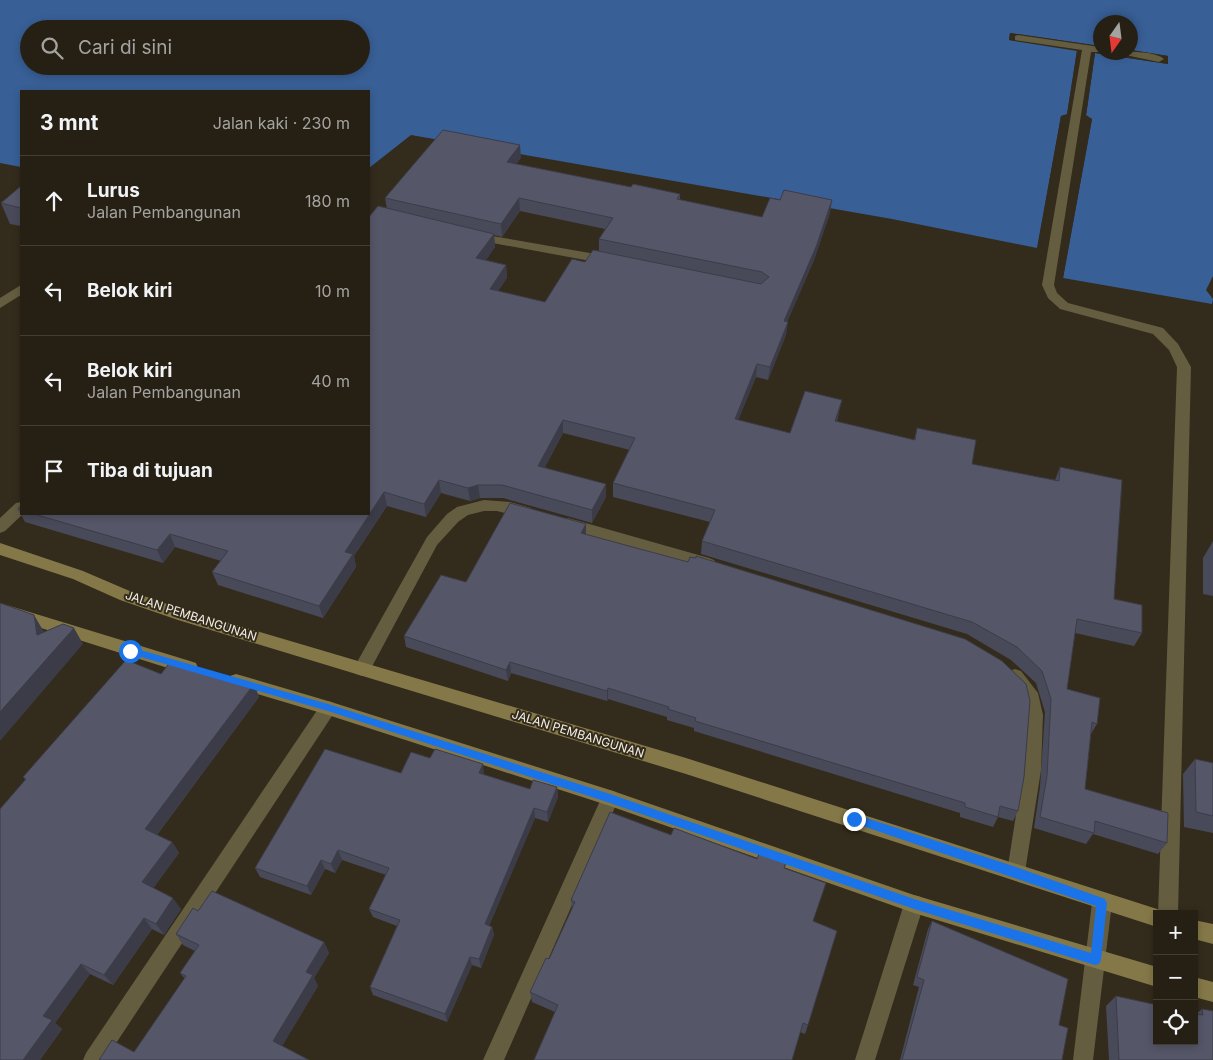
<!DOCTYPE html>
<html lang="id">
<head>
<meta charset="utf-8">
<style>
  body { margin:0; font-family:Inter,sans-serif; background:#2e281d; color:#f1f3f6 }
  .controls { position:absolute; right:15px; bottom:15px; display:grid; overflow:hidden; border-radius:0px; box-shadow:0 2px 8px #0003 }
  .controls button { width:45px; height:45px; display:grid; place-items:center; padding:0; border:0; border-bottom:1px solid #423e34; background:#262014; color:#f1f3f6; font:25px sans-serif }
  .compass { position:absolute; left:1093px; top:15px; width:45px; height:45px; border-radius:50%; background:#262014; box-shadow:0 2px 8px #0003; rotate:194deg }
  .stop { position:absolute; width:15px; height:15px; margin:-11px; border:4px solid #1a73e8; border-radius:50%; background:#fff }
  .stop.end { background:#1a73e8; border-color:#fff; box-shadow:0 1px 5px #0008 }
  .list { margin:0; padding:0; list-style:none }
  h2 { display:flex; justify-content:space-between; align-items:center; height:65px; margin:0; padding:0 20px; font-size:21px }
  h2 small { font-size:16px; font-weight:400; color:#a4a3a0 }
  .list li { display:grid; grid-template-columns:32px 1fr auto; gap:15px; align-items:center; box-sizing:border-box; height:90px; padding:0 20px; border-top:1px solid #423e34 }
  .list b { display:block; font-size:19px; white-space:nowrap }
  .list p { margin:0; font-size:16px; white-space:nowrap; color:#a4a3a0 }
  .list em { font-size:16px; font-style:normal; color:#a4a3a0 }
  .icon { flex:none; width:28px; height:28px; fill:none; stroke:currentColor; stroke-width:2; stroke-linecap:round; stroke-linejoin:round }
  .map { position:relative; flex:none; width:1213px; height:1060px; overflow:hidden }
  .search { position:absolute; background:#262014; box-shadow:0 2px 8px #0003; left:20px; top:20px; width:350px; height:55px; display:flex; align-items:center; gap:12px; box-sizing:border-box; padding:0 18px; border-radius:28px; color:#a4a3a0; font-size:19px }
  .panel { position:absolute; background:#262014; box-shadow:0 2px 8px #0003; left:20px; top:90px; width:350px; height:425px; border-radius:0px }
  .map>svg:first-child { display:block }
  .water { fill:#385f96; fill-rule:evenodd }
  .pier { fill:#332b1b }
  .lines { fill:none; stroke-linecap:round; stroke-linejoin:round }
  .lane { fill:#655d40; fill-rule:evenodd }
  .street { fill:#655d40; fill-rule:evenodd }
  .secondary { fill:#857848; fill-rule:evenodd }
  .wall { fill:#494a59; fill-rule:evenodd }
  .shaded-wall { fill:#3c3c49 }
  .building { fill:#555668; stroke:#3c3c49 }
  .route { fill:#1a73e8 }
  .labels { text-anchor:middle; stroke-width:4; stroke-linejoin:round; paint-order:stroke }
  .street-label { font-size:12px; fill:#f3eee4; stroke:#332b1b }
</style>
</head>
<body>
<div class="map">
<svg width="1213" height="1060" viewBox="0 0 1213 1060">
  <rect width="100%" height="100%" fill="#332b1b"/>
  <!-- water -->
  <path class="water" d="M0 0H1213V276L1206 290 1213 299 1212 304 1063 278 1092 119 1086 116 1095 53 1168 64V56L1131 50 1130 22H1100V46L1010 33 1009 40 1077 50 1067 115 1061 116 1037 248 892 219 411 135 369 168V91H21V167L0 163ZM29 29H361V66H29Z"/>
  <!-- pier -->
  <g class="pier">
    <path d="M1010 33 1100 46V48L1012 35V38L1077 48 1079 50 1069 115 1063 118 1040 248 1037 250 1061 116 1067 114 1077 51 1009 40Z"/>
    <path d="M1131 50 1168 56V64L1095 53 1086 115 1092 119 1063 278H1061L1089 120 1084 115 1093 52 1100 51 1166 61V58L1129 52Z"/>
  </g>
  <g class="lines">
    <!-- lane -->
    <g class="lane">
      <path d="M1018 35 1100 47 1102 52H1091L1054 285 1057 293 1068 303 1163 328 1178 344 1191 367 1178 914H1158L1177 367 1169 350 1153 334 1060 309 1048 298 1042 285 1082 50 1015 40V36Z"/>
      <path d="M1111 52C1125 52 1153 50 1164 59L1159 62Z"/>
      <path d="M21 285V295L0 308V298Z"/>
    </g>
    <!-- street -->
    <g class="street">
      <path d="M475 233 607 256 613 260 607 264 471 239 469 237Z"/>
      <path d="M484 500 510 502 531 508 533 512 531 516 526 518 497 511H484L468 515 458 522 437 545 368 674 362 676 356 674 354 669 356 664 427 537 447 514 457 507Z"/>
      <path d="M21 502V514H23L5 531 0 533V518L16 503Z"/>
      <path d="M568 518 709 558 714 560 717 564 714 568 709 570 563 528 561 524 563 520Z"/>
      <path d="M1015 669 1021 671 1038 693 1043 715 1041 770 1025 872 1023 878 1016 881 1009 878 1007 872 1023 770 1025 715 1024 700 1007 676 1009 671Z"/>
      <path d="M328 701 334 703 336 708 334 713 105 1060H83L86 1053 322 703Z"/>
      <path d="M610 790 616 792 619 798 504 1060H483L604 792Z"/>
      <path d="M1102 894 1109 896 1112 903 1093 1060H1073L1092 903 1095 896Z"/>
      <path d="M914 895 921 897 924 904 875 1060H855L904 904 907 897Z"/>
    </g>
    <!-- secondary -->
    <g class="secondary">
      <path d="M0 543 83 571 132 592 179 608 686 758 1157 909 1165 914H1157V927L686 774 178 620 120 600 73 579 0 555Z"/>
      <path d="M0 603 190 661 196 663 198 668 196 673 190 675 0 615Z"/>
      <path d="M236 674 328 701 610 790 914 895 1157 967V987L914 913 610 806 328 715 230 686 228 681 230 676Z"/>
      <path d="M1194 920 1213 924V944L1194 939Z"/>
      <path d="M1194 977 1213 982V1002L1194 997Z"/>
    </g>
  </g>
  <!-- wall -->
  <g class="wall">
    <path d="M521 158 516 164 631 187 680 194V200L762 217 830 213 814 260 787 322 786 335 768 380 756 377 738 420 790 433 839 413 837 422 914 440 917 428 972 464 1055 480 1060 467 1114 599 1142 633 1134 646 1075 633 1067 689 1097 724 1091 734 1085 789 1167 843 1158 854 1093 834 1086 844 1034 828 1040 787 1045 712 1036 683 1011 660 967 634 701 554 702 541 710 522 613 497V483L630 450 563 433 545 467 606 497 592 523 503 498H480L470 501 441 493 426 517 387 506 354 556 356 567 323 618 218 585 212 572 221 561 175 547 163 563 25 522 18 509 21 505V514H369L387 209 385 198ZM520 211 605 229 599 239V251L585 262 545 302 498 291 507 278 506 265 486 260 495 247 494 235 502 237Z"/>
    <path d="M21 186V226L10 224 1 203Z"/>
    <path d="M586 524V535L1018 811 1013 821 998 817 993 827 960 817V813L694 731V728L667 720V717L608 699 607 701 511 673 508 681 406 647 404 636Z"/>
    <path d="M1213 541V601V596L1203 594V558Z"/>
    <path d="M161 674 254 684 259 697 157 835 172 842 179 853 153 888 181 909 164 935 152 929 113 985 90 974 55 1023 62 1029 40 1060 25 780 23 777Z"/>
    <path d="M1195 759 1213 763V833L1184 827 1183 774Z"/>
    <path d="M401 773 484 774V775L530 789 557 787 558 797 548 822 535 818 489 926 492 927 494 935 481 968 472 965 447 1022 373 995 370 987 397 926 373 917 369 909 386 875 342 860 335 873 325 869 311 895 260 877 255 868Z"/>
    <path d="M671 835 757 859H787L785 868 813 921 808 1025 805 1034 800 1032 555 1012 532 1002 530 992 549 959 572 910 571 900Z"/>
    <path d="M198 911 324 942 329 953 314 978 318 986 282 1046 134 1052 185 979 180 973 195 951 183 945 176 934Z"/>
    <path d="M932 921 1059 1025 1062 1060H900L919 987 913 985 928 929Z"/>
    <path d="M1116 996 1196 1014 1202 1009 1213 1060H1109L1106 1006Z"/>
  </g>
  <!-- shaded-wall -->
  <g class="shaded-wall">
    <path d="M520 145 521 158 508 175 507 162Z"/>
    <path d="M519 198 520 211 502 237 501 224Z"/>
    <path d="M832 200 830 213 814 260 782 334 784 321Z"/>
    <path d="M494 234 495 247 478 272 476 258Z"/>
    <path d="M506 265 507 278 491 302 490 289Z"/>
    <path d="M788 322 786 335 768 380 770 367Z"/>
    <path d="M757 364 756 377 733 433 735 419Z"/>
    <path d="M842 400 839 413 832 435 835 421Z"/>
    <path d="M563 420V433L539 479 538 466Z"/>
    <path d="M439 480 441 493 426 517 424 504Z"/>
    <path d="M606 484V497L592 523V510Z"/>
    <path d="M478 485 480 498 470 501 468 488Z"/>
    <path d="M384 492 387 506 354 556 356 567 323 618 319 606 345 552Z"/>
    <path d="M586 524V536L581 533Z"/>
    <path d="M170 534 175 547 163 563 157 550Z"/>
    <path d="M34 615 44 632 37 635Z"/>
    <path d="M74 628 83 644 0 741V712Z"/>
    <path d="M510 662 511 673 508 681 506 670Z"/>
    <path d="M254 684 259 697 152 841 145 829Z"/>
    <path d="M608 688V699L607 701V691Z"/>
    <path d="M483 764 484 774 480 783 479 773Z"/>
    <path d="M557 787 558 797 548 822 547 812Z"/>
    <path d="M534 808 535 818 486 933 485 924Z"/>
    <path d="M172 842 179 853 150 893 142 882Z"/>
    <path d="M338 850 342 860 335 873 331 864Z"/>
    <path d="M321 860 325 869 311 895 307 886Z"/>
    <path d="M173 898 181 909 164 935 156 924Z"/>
    <path d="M144 918 152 929 113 985 104 975Z"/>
    <path d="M492 927 494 935 481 968 479 959Z"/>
    <path d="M324 942 329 953 314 978 318 986 279 1051 273 1041 306 972Z"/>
    <path d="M470 957 472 965 447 1022 445 1014Z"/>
    <path d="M81 964 90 974 55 1023 62 1029 40 1060H23L43 1016Z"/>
  </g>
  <!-- building -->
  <g class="building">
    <path d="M443 130 520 145 507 162 631 187 633 184 680 194 677 199 762 217 770 198 780 200 784 190 832 200 816 247 784 321 788 322 770 367 757 364 735 419 790 433 805 391 842 400 835 421 915 440 917 428 976 440 972 464 1059 481 1060 467 1122 480 1114 599 1142 605V633L1077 619 1067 689 1100 698 1097 724 1092 722 1085 789 1168 813 1167 843 1095 821 1094 833 1040 817 1047 776 1051 699 1042 671 1017 647 972 622 702 541 715 510 613 483 635 438 563 420 538 466 606 484 592 510 502 485H478L468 488 439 480 424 504 384 492 345 552 353 554 319 606 212 572 228 551 170 534 157 550 34 514H369V217L378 206 494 234 476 258 506 265 490 289 545 302 572 259 585 262 593 250 761 284 769 277 762 272 599 239 613 218 519 198 501 224 385 198Z"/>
    <path d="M21 186V208L1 203Z"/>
    <path d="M510 503 586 524 581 533 688 562 690 557 696 558V556L965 639 1002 661 1026 684 1030 701 1024 777 1018 811 1000 806 998 817 965 807V803L695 721 696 718 668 709 669 707 608 688 607 691 510 662 506 670 404 636 441 575 466 582Z"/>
    <path d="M21 505V510L18 509Z"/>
    <path d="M0 603 34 615 37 635 63 624 74 628 0 712Z"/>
    <path d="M126 660 161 674 171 661 254 684 145 829 172 842 142 882 173 898 156 924 144 918 104 975 81 964 43 1016 52 1020 23 1060H0V809L26 779 23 777Z"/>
    <path d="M325 749 401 773 411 752 430 758 435 749 483 764 479 773 530 789 533 780 557 787 547 812 534 808 485 924 492 927 479 959 470 957 445 1014 370 987 400 920 369 909 389 868 338 850 331 864 321 860 307 886 255 868Z"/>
    <path d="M1195 759 1213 763V816L1196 812Z"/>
    <path d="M610 812 671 835 674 828 757 859 761 849 787 859 784 868 826 883 813 921 837 931 808 1025 803 1023 792 1060H534L558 1005 530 992 546 958 549 959 575 902 571 900Z"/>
    <path d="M212 891 324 942 306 972 313 975 273 1041 309 1060H99L112 1040 134 1052 186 976 180 973 199 945 176 934 193 908 198 911Z"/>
    <path d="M932 921 1068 979 1059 1025 1068 1028 1062 1060H902L924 980 917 977Z"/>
    <path d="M1116 996 1157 1005V1041H1194V1014L1203 1015 1202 1009 1213 1011V1060H1119Z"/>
  </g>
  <!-- route -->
  <path class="route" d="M130 647 328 704 610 794 914 899 1091 953 1096 906 851 822V816L854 814 1016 867 1105 899 1107 903 1101 960 1099 964 1095 965 914 909 610 803 328 711 127 653 126 651Z"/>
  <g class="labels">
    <!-- street labels -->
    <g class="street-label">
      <text transform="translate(191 616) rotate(18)" y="4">JALAN PEMBANGUNAN</text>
      <text transform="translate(578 734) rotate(17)" y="4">JALAN PEMBANGUNAN</text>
    </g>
  </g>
</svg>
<div class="controls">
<button>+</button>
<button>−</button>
<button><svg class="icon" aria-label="locate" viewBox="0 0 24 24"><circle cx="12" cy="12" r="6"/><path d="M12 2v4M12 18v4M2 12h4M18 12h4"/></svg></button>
</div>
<svg class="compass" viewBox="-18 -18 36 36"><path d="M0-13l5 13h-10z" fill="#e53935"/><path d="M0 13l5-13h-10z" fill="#a4a3a0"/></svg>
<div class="stop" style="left:130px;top:651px"></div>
<div class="stop end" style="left:854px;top:819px"></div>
<div class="search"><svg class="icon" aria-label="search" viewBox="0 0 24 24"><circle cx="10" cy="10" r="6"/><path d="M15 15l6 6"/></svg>Cari di sini</div>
<section class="panel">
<h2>3 mnt<small>Jalan kaki · 230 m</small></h2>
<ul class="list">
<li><svg class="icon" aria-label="ahead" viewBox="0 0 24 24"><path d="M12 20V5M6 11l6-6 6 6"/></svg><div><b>Lurus</b><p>Jalan Pembangunan</p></div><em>180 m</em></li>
<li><svg class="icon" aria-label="left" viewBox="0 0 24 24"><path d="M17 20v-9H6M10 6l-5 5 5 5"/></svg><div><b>Belok kiri</b></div><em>10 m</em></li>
<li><svg class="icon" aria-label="left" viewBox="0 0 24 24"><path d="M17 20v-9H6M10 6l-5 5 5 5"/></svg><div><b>Belok kiri</b><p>Jalan Pembangunan</p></div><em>40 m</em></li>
<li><svg class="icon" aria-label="arrive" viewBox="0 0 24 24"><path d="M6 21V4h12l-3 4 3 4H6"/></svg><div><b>Tiba di tujuan</b></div></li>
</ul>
</section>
</div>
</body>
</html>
